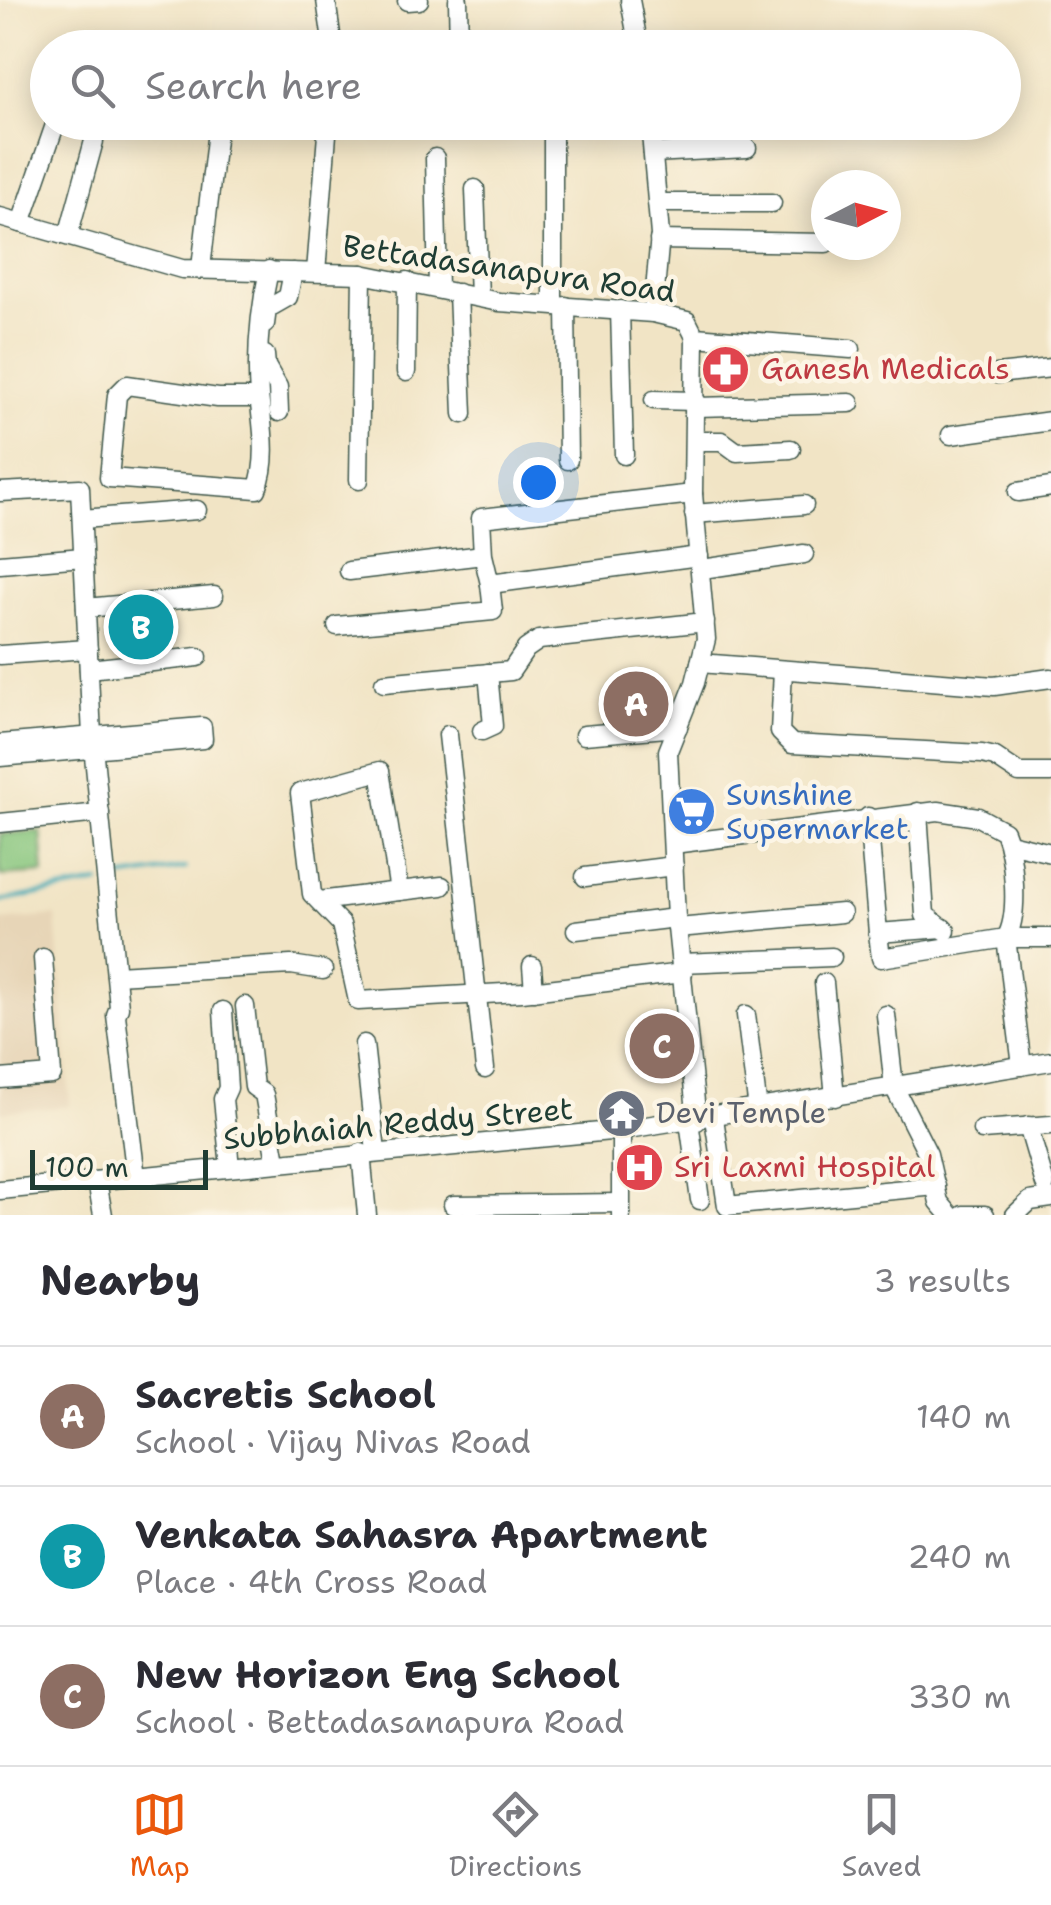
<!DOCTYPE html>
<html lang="en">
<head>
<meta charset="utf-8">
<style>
  body { margin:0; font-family:"Shantell Sans",sans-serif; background:#f2f2f3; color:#2b2b33 }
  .compass { position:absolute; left:811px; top:170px; width:90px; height:90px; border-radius:50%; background:#fff; box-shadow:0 5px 25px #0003; rotate:84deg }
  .scale { position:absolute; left:30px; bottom:25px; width:178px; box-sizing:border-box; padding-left:10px; border:5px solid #1f3d34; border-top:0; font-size:28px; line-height:35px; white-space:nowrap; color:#1f3d34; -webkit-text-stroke:8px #fcf5e5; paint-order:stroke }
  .you { position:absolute; left:538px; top:482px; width:35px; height:35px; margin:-25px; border:8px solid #fff; border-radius:50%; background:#1a73e8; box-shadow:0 0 0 15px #1a73e833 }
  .badge { display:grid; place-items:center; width:65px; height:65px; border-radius:50%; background:#ea580c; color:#fff; font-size:32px; font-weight:700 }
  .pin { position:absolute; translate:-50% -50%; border:5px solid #fff; box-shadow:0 2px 10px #0006 }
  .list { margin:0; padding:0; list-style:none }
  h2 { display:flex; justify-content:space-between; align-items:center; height:130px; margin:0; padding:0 40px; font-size:42px }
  h2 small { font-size:32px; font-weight:400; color:#7c7c81 }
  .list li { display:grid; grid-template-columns:65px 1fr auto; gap:30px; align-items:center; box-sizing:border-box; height:140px; padding:0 40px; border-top:2px solid #e1e1e2 }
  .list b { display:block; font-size:38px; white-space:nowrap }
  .list p { margin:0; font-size:32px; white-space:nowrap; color:#7c7c81 }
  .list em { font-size:32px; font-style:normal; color:#7c7c81 }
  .icon { flex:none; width:55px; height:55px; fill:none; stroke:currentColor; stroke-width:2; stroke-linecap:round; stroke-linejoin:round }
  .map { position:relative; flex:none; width:1051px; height:1215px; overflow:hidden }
  .search { position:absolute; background:#fff; box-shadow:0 5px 25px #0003; left:30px; right:30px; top:30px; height:110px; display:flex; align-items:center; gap:25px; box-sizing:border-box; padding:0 35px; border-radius:55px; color:#7c7c81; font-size:38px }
  .sheet { height:550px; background:#fff }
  nav { display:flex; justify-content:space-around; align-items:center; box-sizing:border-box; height:140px; border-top:2px solid #e1e1e2; background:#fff; font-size:28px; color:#7c7c81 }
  nav a { display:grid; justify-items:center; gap:5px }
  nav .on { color:#ea580c }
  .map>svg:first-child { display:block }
  .built { fill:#e7d5b7 }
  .green { fill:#85c57c; stroke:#528158; stroke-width:2.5 }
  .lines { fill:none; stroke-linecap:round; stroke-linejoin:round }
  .stream { stroke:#3aaab7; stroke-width:4 }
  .minor-casing { stroke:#3e564a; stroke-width:21 }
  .minor { stroke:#fff; stroke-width:18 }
  .labels { text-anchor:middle; stroke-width:9; stroke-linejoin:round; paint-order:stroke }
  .street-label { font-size:30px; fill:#1f3d34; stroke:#fcf5e5 }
  .health-label { font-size:30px; fill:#be3a42; stroke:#fcf5e5; text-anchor:start }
  .shop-label { font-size:30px; fill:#366cbe; stroke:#fcf5e5; text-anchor:start }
  .worship-label { font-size:30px; fill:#5b616d; stroke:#fcf5e5; text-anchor:start }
</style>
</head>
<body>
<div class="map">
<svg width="1051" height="1215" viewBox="0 0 1051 1215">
  <rect width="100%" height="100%" fill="#fcf5e5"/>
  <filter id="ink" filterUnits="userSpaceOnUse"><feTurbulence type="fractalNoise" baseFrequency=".01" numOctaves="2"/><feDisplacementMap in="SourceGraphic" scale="20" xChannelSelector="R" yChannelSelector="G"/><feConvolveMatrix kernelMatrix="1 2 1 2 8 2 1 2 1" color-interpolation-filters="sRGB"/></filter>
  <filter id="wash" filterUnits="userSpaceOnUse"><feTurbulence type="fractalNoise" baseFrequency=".0048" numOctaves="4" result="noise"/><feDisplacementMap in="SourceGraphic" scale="40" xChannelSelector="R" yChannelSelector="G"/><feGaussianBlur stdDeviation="2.25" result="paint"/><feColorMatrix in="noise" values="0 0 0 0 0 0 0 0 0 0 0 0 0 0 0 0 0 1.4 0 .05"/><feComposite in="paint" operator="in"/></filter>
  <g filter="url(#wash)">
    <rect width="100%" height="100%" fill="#f1e4c5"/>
    <!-- built -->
    <path class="built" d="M56 916 70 1106 0 1112V921Z"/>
    <!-- green -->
    <path class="green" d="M41 831 44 873 0 876V834Z"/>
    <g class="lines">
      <!-- stream -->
      <g class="stream">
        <path d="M112 879 186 868"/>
        <path d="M0 901 99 883"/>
      </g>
    </g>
  </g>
  <g filter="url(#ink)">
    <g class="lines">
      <defs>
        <g id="minor">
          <path d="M326 0 333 48"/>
          <path d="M458 0 459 48"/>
          <path d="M630 0 639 48"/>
          <path d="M407 1 419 0"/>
          <path d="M553 122V305"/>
          <path d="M650 122 660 235 653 313"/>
          <path d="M653 153 747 148"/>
          <path d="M435 158 438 288"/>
          <path d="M475 189 479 297"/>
          <path d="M657 203H772"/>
          <path d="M0 217 182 269 362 274 499 302 653 313 687 321 695 337 693 494 706 639 695 683 668 751 676 918 697 1121"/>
          <path d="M21 223 56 122"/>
          <path d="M68 236 94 141"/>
          <path d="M659 240 826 243"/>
          <path d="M201 268 218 122"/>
          <path d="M316 272 328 122"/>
          <path d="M458 293 463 414"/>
          <path d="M566 306 568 460"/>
          <path d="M620 310 624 455"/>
          <path d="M265 324 267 309 288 297 293 272"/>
          <path d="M695 337 851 349"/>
          <path d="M265 355 266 366 278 387 279 412"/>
          <path d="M406 372 407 281"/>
          <path d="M997 374 1051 368"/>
          <path d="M259 398H218L127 385 117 395 109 478 257 489C269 461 262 424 259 396 256 355 260 310 269 270"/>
          <path d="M654 400 696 401"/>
          <path d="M696 407 850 403"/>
          <path d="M951 435 1051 421"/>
          <path d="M695 441H722L737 452 791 449"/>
          <path d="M359 480 362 274"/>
          <path d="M0 492 80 488 92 736 119 1007 116 1015 136 1177"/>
          <path d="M1018 492 1051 487"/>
          <path d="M694 514 804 505"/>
          <path d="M82 519 197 510"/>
          <path d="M483 555 481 518 693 494"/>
          <path d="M0 564 83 557"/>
          <path d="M702 569 804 554"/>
          <path d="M349 571 483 555 490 584 699 556"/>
          <path d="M86 608 214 596"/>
          <path d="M337 626 493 611 490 584"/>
          <path d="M0 655 88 649"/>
          <path d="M700 663 994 686 1051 678"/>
          <path d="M89 669 198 657"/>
          <path d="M783 670 780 732 792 744 982 754 995 757 1019 773H1051"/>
          <path d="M384 683 511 671 526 649 539 640 705 622"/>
          <path d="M482 731 493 726 488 673"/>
          <path d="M448 735 485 1069"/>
          <path d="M584 735 678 727"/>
          <path d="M0 744 202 727 203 739 0 757"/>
          <path d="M918 812 925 915 946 931"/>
          <path d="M868 817 878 933 943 928"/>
          <path d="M0 823 100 813"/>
          <path d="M1009 843 1051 853"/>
          <path d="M673 844 938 811 978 817 1004 831C1014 856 1020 915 1006 938L881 958 878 933"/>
          <path d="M585 877 674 866"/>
          <path d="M399 891 442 886"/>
          <path d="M319 901 399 891 380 771 300 793 312 894 341 924 358 1001 522 992 683 973"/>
          <path d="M678 928 842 913"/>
          <path d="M576 930 676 918"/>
          <path d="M681 963 832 957"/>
          <path d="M532 966 534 991"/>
          <path d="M116 975 291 965 323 970"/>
          <path d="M824 983 835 1097"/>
          <path d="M245 1006 254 1087 264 1094 276 1161"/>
          <path d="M223 1011 228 1088 223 1099 230 1167"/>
          <path d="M746 1015 758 1110"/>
          <path d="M886 1015 894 1087 928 1154 939 1202 950 1215"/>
          <path d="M364 1044 376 1152"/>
          <path d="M1022 1066 1006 938H1051"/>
          <path d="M0 1079 52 1075 43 958"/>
          <path d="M714 1118 727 1206 936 1186"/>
          <path d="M689 1121 700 1200"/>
          <path d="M1028 1126 1045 1184"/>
          <path d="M982 1130 1051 1125"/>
          <path d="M361 1153 367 1215"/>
          <path d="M97 1181 103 1215"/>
          <path d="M0 1190 621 1130"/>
          <path d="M453 1205 620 1203"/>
          <path d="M621 1215V1130L1051 1061"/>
          <path d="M963 1215H985"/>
          <path d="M1015 1215 1030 1201 1051 1198"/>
        </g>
      </defs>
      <!-- minor casing -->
      <use href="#minor" class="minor-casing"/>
      <!-- minor -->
      <use href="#minor" class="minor"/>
    </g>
  </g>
  <!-- icons -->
  <defs>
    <symbol id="pharmacy-disc" viewBox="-11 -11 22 22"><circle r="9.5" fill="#e0444e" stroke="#fcf5e5"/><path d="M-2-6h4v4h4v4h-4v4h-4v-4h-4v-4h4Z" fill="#fff"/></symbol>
    <symbol id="supermarket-disc" viewBox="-11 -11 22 22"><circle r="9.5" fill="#3f7fe0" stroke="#fcf5e5"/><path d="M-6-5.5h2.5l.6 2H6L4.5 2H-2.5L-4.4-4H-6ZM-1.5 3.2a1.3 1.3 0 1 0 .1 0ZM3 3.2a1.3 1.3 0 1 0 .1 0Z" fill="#fff"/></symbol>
    <symbol id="temple-disc" viewBox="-11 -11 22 22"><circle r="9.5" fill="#6b7280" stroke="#fcf5e5"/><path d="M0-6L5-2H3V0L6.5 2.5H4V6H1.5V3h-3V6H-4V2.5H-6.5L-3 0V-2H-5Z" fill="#fff"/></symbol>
    <symbol id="hospital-disc" viewBox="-11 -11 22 22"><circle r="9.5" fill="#e0444e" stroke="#fcf5e5"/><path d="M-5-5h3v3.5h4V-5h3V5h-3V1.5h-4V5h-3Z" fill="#fff"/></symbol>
  </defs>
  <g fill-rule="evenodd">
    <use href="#pharmacy-disc" x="698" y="342" width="55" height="55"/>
    <use href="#supermarket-disc" x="664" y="784" width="55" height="55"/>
    <use href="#temple-disc" x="594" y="1086" width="55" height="55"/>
    <use href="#hospital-disc" x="612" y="1140" width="55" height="55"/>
  </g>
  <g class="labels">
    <!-- street labels -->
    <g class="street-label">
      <text transform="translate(509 269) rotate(8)" y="10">Bettadasanapura Road</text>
      <text transform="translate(398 1124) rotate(-5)" y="10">Subbhaiah Reddy Street</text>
    </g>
    <!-- health labels -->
    <g class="health-label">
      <text x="761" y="379">Ganesh Medicals</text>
      <text x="674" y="1177">Sri Laxmi Hospital</text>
    </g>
    <!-- shop labels -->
    <g class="shop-label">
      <text x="726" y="805">Sunshine<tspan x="726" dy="34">Supermarket</tspan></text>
    </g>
    <!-- worship labels -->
    <g class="worship-label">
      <text x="656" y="1123">Devi Temple</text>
    </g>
  </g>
</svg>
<svg class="compass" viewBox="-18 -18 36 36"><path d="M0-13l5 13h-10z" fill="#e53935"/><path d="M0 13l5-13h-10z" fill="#7c7c81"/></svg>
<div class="scale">100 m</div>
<div class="you"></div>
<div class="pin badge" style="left:636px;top:704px;background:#8d6e63">A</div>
<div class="pin badge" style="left:141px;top:627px;background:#0f9aa8">B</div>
<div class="pin badge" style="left:662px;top:1046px;background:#8d6e63">C</div>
<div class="search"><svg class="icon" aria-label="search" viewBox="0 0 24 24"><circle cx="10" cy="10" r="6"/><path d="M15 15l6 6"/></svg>Search here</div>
</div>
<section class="sheet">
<h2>Nearby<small>3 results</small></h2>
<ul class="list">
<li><span class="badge" style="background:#8d6e63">A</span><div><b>Sacretis School</b><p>School · Vijay Nivas Road</p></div><em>140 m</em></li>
<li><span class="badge" style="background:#0f9aa8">B</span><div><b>Venkata Sahasra Apartment</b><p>Place · 4th Cross Road</p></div><em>240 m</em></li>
<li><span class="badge" style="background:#8d6e63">C</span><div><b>New Horizon Eng School</b><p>School · Bettadasanapura Road</p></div><em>330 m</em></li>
</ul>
</section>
<nav>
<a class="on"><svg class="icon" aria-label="map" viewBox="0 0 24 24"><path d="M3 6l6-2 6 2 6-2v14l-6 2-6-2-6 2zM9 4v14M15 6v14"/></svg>Map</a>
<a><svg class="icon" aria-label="directions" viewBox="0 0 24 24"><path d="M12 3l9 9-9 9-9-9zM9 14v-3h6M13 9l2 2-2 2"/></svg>Directions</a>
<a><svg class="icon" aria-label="saved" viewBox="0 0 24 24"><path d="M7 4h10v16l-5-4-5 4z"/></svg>Saved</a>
</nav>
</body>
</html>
